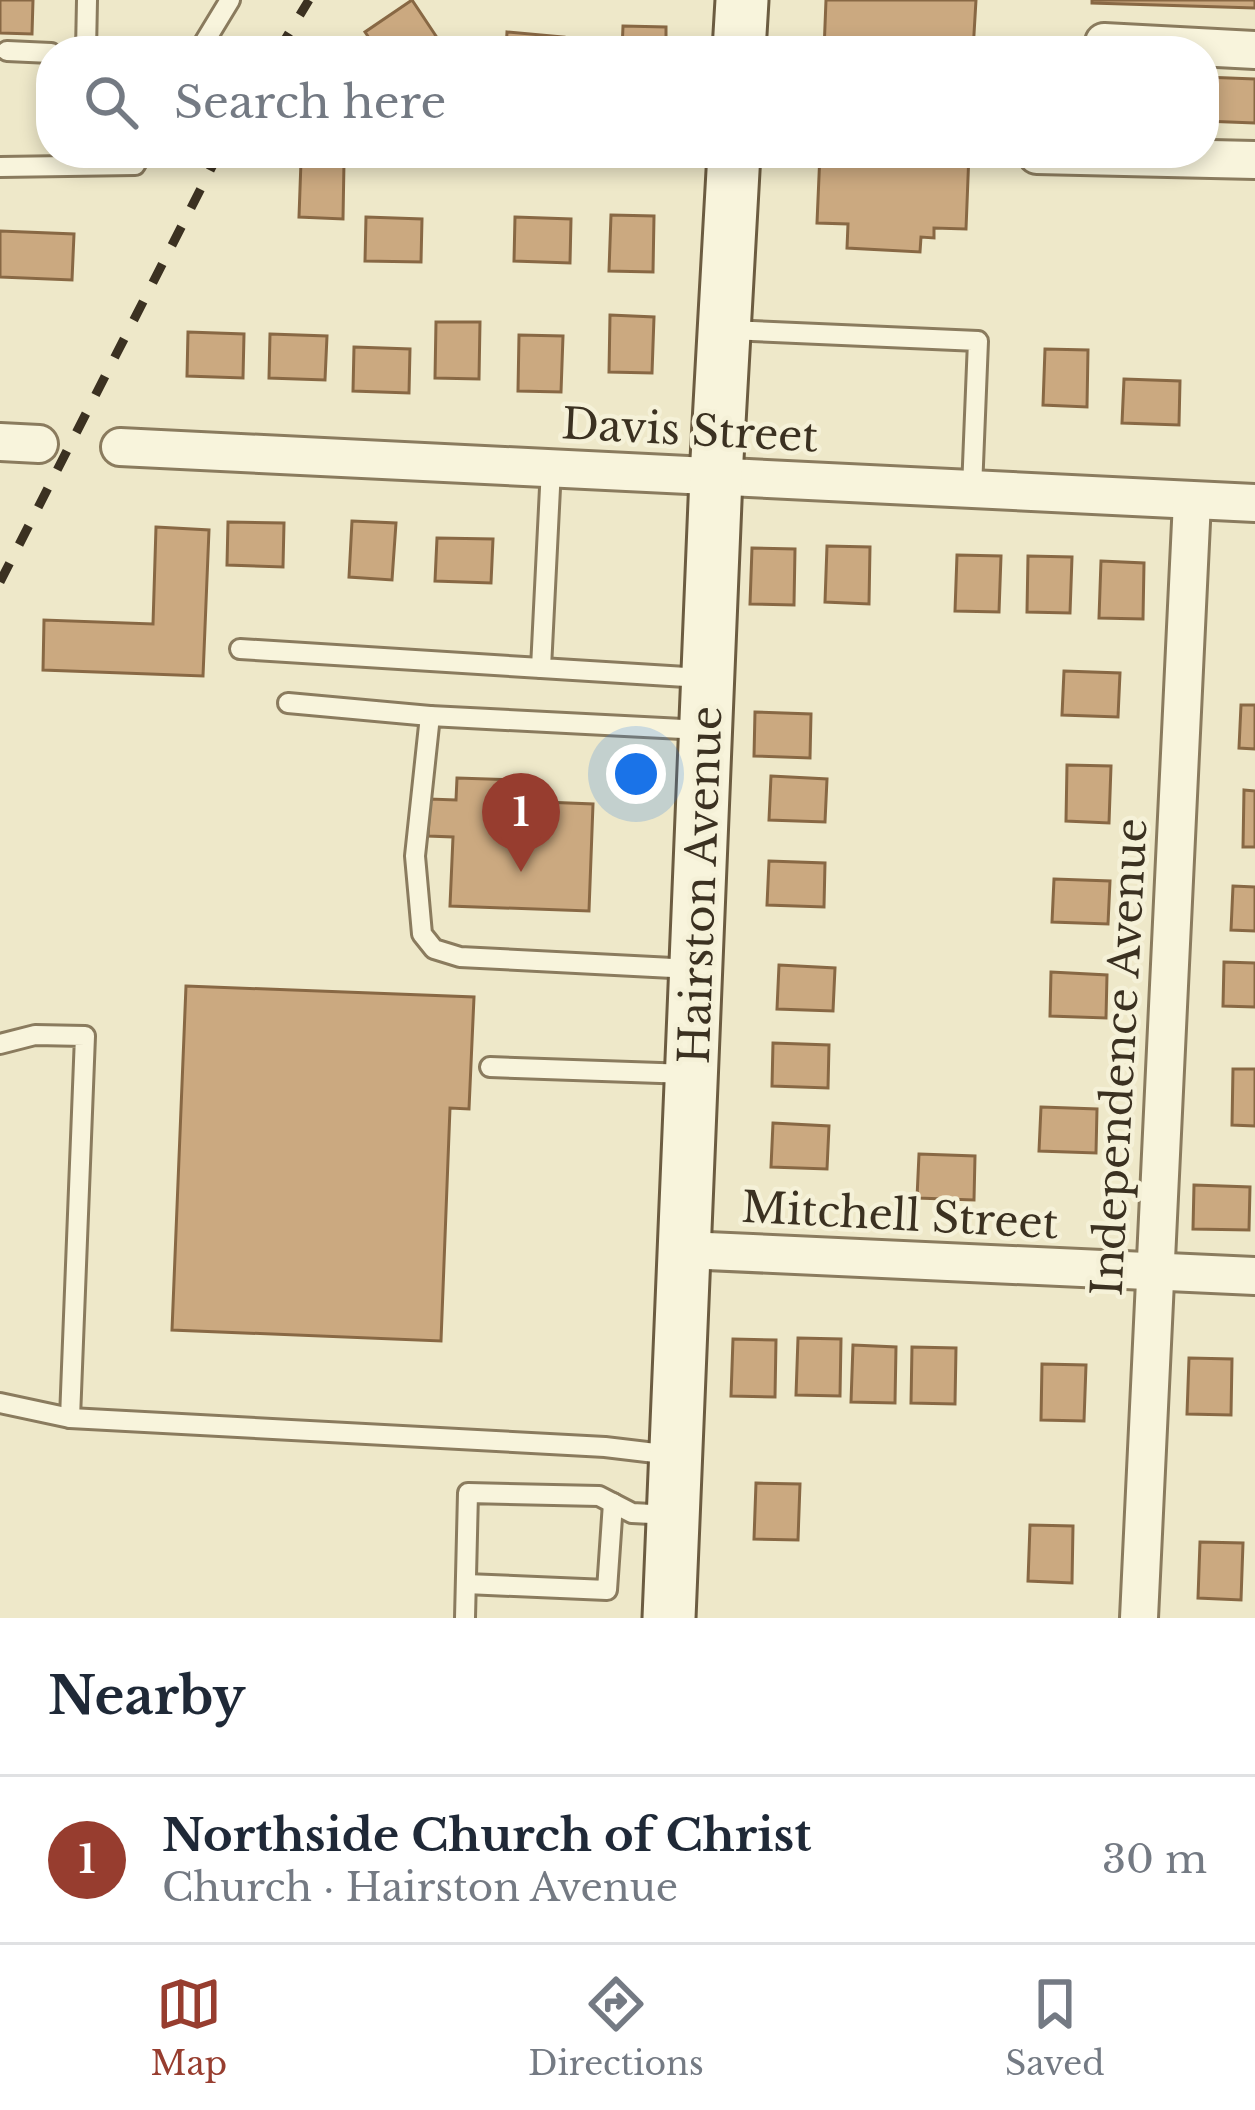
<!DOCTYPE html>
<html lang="en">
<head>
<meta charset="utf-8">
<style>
  body { margin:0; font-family:"Libre Baskerville",serif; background:#f2f2f3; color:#1f2937 }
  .you { position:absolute; left:636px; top:774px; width:42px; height:42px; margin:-30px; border:9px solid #fff; border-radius:50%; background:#1a73e8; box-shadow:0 0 0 18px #1a73e833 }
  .badge { display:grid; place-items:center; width:78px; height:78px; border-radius:50%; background:#973d2f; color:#fff; font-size:39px; font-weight:700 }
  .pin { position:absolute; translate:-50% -99px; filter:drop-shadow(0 3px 6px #0008) }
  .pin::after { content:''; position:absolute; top:63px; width:42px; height:36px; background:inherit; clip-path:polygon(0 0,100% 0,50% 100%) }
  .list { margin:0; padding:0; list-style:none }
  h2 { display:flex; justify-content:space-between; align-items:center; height:156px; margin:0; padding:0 48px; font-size:51px }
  h2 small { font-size:39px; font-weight:400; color:#747a83 }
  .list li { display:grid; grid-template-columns:78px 1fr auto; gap:36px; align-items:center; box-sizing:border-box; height:168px; padding:0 48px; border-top:3px solid #e0e1e3 }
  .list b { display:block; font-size:45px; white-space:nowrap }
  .list p { margin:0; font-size:39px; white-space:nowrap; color:#747a83 }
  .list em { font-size:39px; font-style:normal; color:#747a83 }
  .icon { flex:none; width:66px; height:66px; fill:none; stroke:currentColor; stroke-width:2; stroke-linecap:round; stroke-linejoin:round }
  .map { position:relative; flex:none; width:1255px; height:1618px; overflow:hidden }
  .search { position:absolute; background:#fff; box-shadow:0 6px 18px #0003; left:36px; right:36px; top:36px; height:132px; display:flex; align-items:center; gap:30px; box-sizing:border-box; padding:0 42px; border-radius:48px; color:#747a83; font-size:45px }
  .sheet { height:324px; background:#fff }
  nav { display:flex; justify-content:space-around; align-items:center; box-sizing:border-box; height:168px; border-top:3px solid #e0e1e3; background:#fff; font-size:33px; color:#747a83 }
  nav a { display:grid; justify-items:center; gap:6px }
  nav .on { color:#973d2f }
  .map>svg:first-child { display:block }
  .building { fill:#cba980; stroke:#886844; stroke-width:3 }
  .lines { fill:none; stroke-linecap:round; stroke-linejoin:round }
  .lane-casing { stroke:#8a7b5e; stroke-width:24 }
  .street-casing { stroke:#8a7b5e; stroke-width:42 }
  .secondary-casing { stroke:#6c5c41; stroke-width:57 }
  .lane { stroke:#f8f4dc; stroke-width:18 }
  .street { stroke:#f8f4dc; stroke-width:36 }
  .secondary { stroke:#f8f4dc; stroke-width:51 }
  .rail { stroke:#3b3121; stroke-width:9; stroke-dasharray:21 21; stroke-linecap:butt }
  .labels { text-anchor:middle; stroke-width:9; stroke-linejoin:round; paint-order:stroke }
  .street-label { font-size:42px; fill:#3b3121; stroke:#f5f1d8 }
</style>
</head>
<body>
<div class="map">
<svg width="1255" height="1618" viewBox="0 0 1255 1618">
  <rect width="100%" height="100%" fill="#eee8c9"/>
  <!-- building -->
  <g class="building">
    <path d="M0 0H33L32 34 0 33Z"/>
    <path d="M412 0 436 36 414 51H378L365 32Z"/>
    <path d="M826 0H976L973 51H824Z"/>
    <path d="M1092 0H1255V8L1092 3Z"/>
    <path d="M623 26 666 27V51H622Z"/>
    <path d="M507 32 564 37 562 51H506Z"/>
    <path d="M1204 77 1255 79V123L1204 121Z"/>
    <path d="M820 153H969L966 229 934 228V238L921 237 920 252 847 248 848 224 817 223Z"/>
    <path d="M301 161 344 162 343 219 299 217Z"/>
    <path d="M611 215 654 216 653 272 609 271Z"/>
    <path d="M366 217 422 219 421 262 365 261Z"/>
    <path d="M515 217 571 219 570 263 514 261Z"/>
    <path d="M0 231 74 234 72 280 0 277Z"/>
    <path d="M610 315 654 317 652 373 609 372Z"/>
    <path d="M436 322H480L479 379 435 378Z"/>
    <path d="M188 332 244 334 243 378 187 376Z"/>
    <path d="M270 334 327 336 325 380 269 378Z"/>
    <path d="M519 335 563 336 561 392 518 391Z"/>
    <path d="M354 347 410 349 409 393 353 391Z"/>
    <path d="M1045 349 1088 350 1087 407 1043 405Z"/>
    <path d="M1124 379 1180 381 1179 425 1122 423Z"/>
    <path d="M352 521 396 523 392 580 349 577Z"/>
    <path d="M228 522 284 523 283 567 227 565Z"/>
    <path d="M156 527 209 530 203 676 43 670 44 620 153 624Z"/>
    <path d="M437 538 493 539 491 583 435 581Z"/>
    <path d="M827 546 870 547 869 604 825 602Z"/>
    <path d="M752 548 795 549 794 605 750 604Z"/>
    <path d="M957 555 1001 556 999 612 955 611Z"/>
    <path d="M1028 556 1072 557 1070 613 1027 612Z"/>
    <path d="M1101 561 1144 563 1143 619 1099 618Z"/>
    <path d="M1064 671 1120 673 1118 717 1062 715Z"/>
    <path d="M1241 705H1255V749L1239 748Z"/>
    <path d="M755 712 811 714 810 758 754 756Z"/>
    <path d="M1067 765 1111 766 1109 823 1066 821Z"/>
    <path d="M771 776 827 779 825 822 769 820Z"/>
    <path d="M457 778 520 780 519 801 593 804 589 911 450 906 453 837 428 836 430 799 456 800Z"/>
    <path d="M1244 790 1255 791V847H1243Z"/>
    <path d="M769 861 825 863 824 907 767 905Z"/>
    <path d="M1054 879 1110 881 1108 924 1052 922Z"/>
    <path d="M1233 886 1255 887V931L1231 930Z"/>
    <path d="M1224 962 1255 963V1007L1223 1006Z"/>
    <path d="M779 965 835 968 833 1011 777 1009Z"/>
    <path d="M1051 972 1107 975 1106 1018 1050 1016Z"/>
    <path d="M186 986 474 997 469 1109 450 1108 441 1341 172 1330Z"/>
    <path d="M773 1043 829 1045 828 1088 772 1086Z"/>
    <path d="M1233 1069H1255V1126L1232 1125Z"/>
    <path d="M1041 1107 1097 1109 1096 1153 1039 1151Z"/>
    <path d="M773 1123 829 1126 827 1169 771 1167Z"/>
    <path d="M919 1154 975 1156 974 1200 917 1198Z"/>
    <path d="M1194 1185 1250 1187 1249 1230 1193 1229Z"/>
    <path d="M798 1338 841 1339 840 1396 796 1395Z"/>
    <path d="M733 1339 776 1340 775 1397 731 1396Z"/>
    <path d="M853 1345 896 1347 895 1403 851 1402Z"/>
    <path d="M912 1347 956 1348 955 1404 911 1403Z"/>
    <path d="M1189 1358 1232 1359 1231 1415 1187 1414Z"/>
    <path d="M1042 1364 1086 1365 1084 1421 1041 1420Z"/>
    <path d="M756 1483 800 1484 798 1540 754 1539Z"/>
    <path d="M1030 1525 1073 1526 1072 1583 1028 1581Z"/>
    <path d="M1200 1542 1243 1543 1241 1600 1198 1598Z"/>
  </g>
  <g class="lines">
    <defs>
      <g id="lane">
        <path d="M7 51 51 53"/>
        <path d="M86 51 87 0"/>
        <path d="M199 51 230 0"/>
        <path d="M0 167 135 165 142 153"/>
        <path d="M729 330 978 341 972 489"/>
        <path d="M551 468 541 668 702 678"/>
        <path d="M240 649 541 668"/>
        <path d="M288 703 430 716"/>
        <path d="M692 969 460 957 434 949 422 934 415 856 430 716 702 730"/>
        <path d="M0 1044 35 1035 85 1036 70 1418"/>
        <path d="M490 1067 689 1074"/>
        <path d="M0 1403 70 1418 605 1447 672 1455"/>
        <path d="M466 1584 607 1590 613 1503"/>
        <path d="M465 1618 468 1493 599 1496 632 1513 671 1515"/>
      </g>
      <g id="street">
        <path d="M1104 42 1255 50"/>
        <path d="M1037 155 1255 160"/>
        <path d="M0 442 39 444"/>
        <path d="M120 447 1255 503"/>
        <path d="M685 1250 1255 1276"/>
        <path d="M1139 1618 1192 501"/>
      </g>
      <g id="secondary">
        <path d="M739 51 742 0"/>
        <path d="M669 1618 716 477 734 153"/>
      </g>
    </defs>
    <!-- lane casing -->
    <use href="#lane" class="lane-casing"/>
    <!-- street casing -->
    <use href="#street" class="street-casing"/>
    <!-- secondary casing -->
    <use href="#secondary" class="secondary-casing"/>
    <!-- lane -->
    <use href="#lane" class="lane"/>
    <!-- street -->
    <use href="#street" class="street"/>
    <!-- secondary -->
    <use href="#secondary" class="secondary"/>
    <!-- rail -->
    <g class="rail">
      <path d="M278 51 309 0"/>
      <path d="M0 582 219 153"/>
    </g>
  </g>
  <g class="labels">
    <!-- street labels -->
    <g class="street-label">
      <text transform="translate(690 430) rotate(3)" y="15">Davis Street</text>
      <text transform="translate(700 885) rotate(-88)" y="15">Hairston Avenue</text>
      <text transform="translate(1119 1057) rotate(-87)" y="15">Independence Avenue</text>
      <text transform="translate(900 1215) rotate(3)" y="15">Mitchell Street</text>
    </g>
  </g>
</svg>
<div class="you"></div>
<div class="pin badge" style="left:521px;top:872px">1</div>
<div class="search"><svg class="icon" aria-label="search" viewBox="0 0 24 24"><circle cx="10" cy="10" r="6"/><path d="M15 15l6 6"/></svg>Search here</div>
</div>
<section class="sheet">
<h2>Nearby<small></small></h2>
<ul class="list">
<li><span class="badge">1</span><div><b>Northside Church of Christ</b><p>Church · Hairston Avenue</p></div><em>30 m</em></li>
</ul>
</section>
<nav>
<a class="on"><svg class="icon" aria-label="map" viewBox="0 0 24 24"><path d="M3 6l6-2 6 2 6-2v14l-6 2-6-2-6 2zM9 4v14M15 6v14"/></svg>Map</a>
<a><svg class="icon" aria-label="directions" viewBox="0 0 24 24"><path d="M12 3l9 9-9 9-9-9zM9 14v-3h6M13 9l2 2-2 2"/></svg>Directions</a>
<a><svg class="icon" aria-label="saved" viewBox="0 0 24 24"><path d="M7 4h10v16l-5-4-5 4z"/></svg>Saved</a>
</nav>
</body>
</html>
